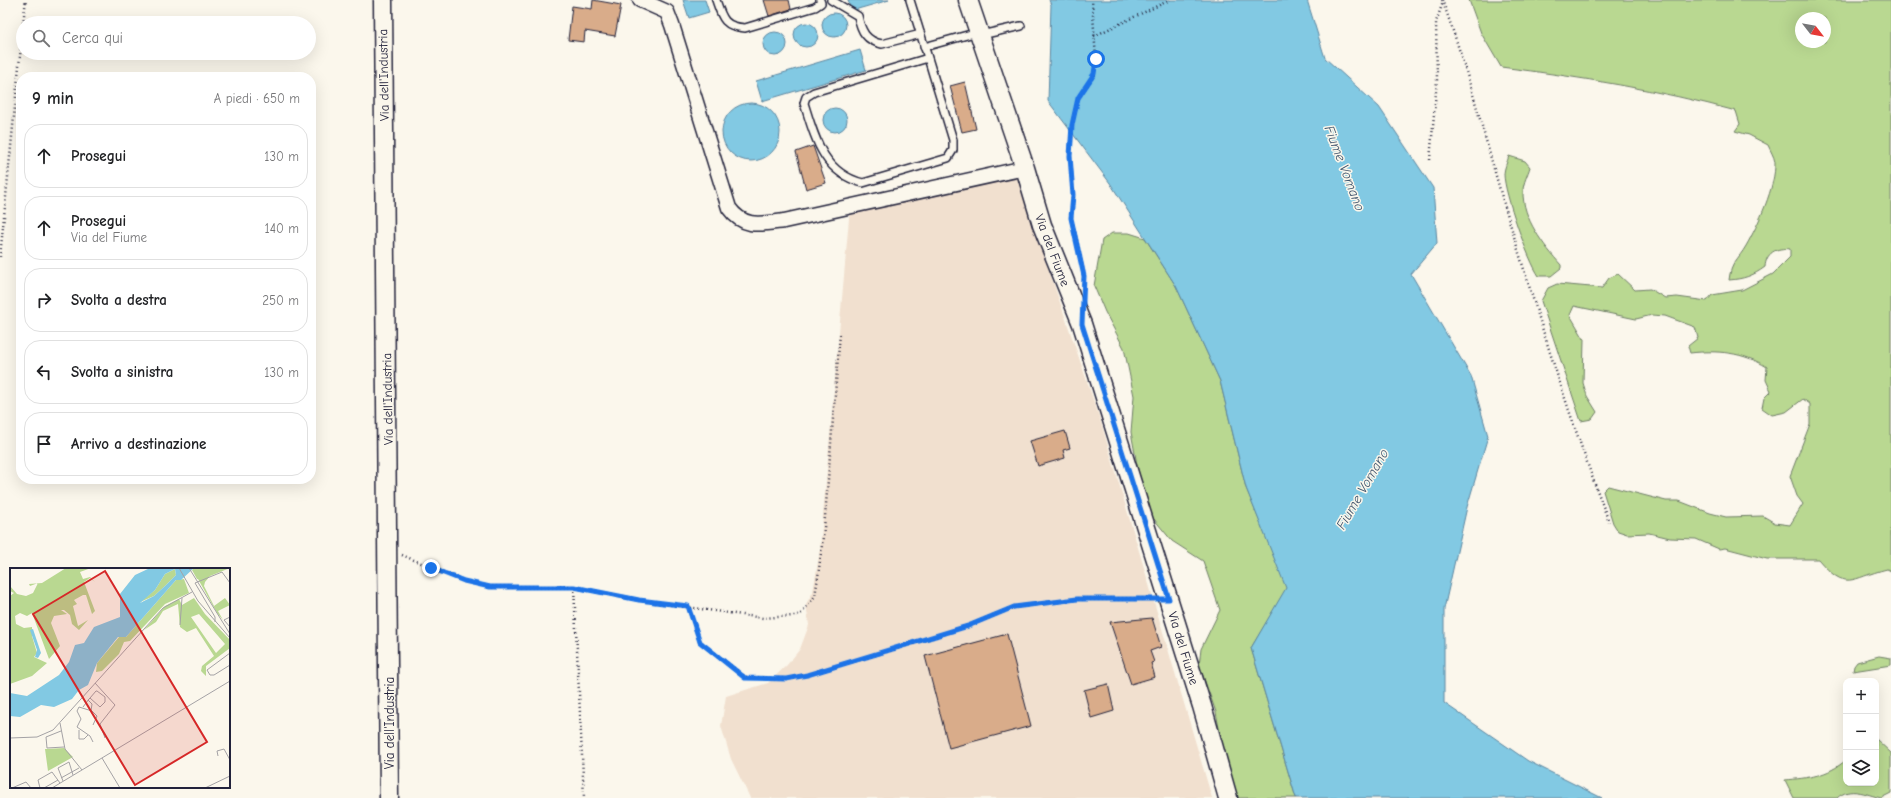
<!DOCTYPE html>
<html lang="it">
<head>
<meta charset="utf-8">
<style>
  body { margin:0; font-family:"Comic Neue",sans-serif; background:#f6f6f6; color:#202124 }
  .controls { position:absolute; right:12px; bottom:12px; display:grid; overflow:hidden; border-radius:8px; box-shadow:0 4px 16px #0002 }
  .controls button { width:36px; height:36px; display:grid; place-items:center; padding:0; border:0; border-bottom:1px solid #e0e0e0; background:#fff; color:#202124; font:20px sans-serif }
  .compass { position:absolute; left:1795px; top:12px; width:36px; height:36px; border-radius:50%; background:#fff; box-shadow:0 4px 16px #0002; rotate:121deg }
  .stop { position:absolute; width:12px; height:12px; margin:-9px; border:3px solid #1a73e8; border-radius:50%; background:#fff }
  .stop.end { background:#1a73e8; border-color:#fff; box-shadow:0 1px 4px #0008 }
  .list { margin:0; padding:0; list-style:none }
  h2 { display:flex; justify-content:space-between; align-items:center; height:52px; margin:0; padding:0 16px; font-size:17px }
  h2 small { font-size:13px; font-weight:400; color:#757577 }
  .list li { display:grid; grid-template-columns:26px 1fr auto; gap:12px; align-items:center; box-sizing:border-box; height:64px; margin:0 8px 8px; padding:0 8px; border:1px solid #e0e0e0; border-radius:16px }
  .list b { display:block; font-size:15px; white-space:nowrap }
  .list p { margin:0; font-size:13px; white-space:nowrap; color:#757577 }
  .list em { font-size:13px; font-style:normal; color:#757577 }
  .icon { flex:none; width:22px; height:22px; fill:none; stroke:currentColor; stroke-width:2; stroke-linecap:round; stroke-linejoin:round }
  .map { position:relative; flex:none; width:1891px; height:798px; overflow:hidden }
  .search { position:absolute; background:#fff; box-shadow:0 4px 16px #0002; left:16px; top:16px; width:300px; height:44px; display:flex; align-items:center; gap:10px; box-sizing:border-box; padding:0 14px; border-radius:22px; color:#757577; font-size:15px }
  .panel { position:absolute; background:#fff; box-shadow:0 4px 16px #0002; left:16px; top:72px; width:300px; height:412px; border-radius:16px }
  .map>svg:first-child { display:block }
  .built { fill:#f1e0cf }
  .green { fill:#b9d891; stroke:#6e7d66; fill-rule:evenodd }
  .water { fill:#82c9e3; stroke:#5c86a0 }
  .building { fill:#d9ac8a; stroke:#22223b }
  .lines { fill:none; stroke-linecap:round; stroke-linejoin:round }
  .service-casing { stroke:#22223b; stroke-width:10 }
  .minor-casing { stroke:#22223b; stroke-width:17 }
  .tertiary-casing { stroke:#22223b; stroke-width:21 }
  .path { stroke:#22223b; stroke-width:2.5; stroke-dasharray:1 3; stroke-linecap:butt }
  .service { stroke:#fbf7ec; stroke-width:7 }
  .minor { stroke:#fbf7ec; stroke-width:14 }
  .tertiary { stroke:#fbf7ec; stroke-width:18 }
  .route { stroke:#1a73e8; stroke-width:5 }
  .labels { text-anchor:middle; stroke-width:3; stroke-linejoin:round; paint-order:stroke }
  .street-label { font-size:13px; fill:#22223b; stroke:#fbf7ec }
  .water-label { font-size:14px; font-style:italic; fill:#3f546d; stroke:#fbf7ec }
  .inset-road { fill:none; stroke:#a4a2a5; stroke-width:1 }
  .view { fill:#d62828; fill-opacity:0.15; stroke:#d62828; stroke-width:2 }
  .inset-edge { fill:none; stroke:#22223b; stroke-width:2 }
</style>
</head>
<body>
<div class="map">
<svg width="1891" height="798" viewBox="0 0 1891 798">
  <rect width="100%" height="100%" fill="#fbf7ec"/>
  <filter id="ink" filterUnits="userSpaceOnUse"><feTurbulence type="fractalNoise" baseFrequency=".025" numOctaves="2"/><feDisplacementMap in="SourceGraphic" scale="8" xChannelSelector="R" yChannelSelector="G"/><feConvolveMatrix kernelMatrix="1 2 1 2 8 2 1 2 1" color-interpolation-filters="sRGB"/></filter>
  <g filter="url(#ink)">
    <!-- built -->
    <path class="built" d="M1015 174 1024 177 1041 247 1100 419 1212 798H750L731 759 721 726 726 696 768 683 787 665 800 649 809 625 806 604 813 592 820 550 850 207Z"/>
    <!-- green -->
    <g class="green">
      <path d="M1469 0H1891V571L1887 569C1850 578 1847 593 1818 559H1767L1725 548 1719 549 1696 539 1670 538 1649 533 1627 534 1618 531 1613 523 1603 491 1608 486 1666 501H1679L1710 513 1726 517 1763 516 1775 523 1790 525 1803 504 1797 496 1790 476 1810 424V404L1803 399 1786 412 1772 415 1762 408 1764 398 1771 391 1766 380 1767 367C1743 352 1717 350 1690 353L1688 346 1698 338 1695 327 1665 316 1652 315 1636 319 1574 306 1570 315 1584 339 1583 383 1587 396 1597 412 1592 419 1581 421 1541 301 1548 288 1557 284 1602 288 1609 278 1618 274 1635 290 1650 289 1665 298 1677 297 1707 301 1712 295 1742 290 1773 274 1790 257V249C1776 247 1766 253 1765 267 1753 276 1743 279 1729 280 1731 262 1738 260 1746 246 1758 225 1776 186 1775 162 1774 156 1770 150 1768 145L1749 135 1735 131 1740 124 1736 111C1659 90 1580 77 1501 67L1481 33ZM1801 18H1825V42H1801Z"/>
      <path d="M1509 156 1525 161 1530 167C1528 174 1523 183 1523 191 1522 218 1544 246 1561 265V268L1551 276H1539C1528 260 1504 193 1504 174 1504 169 1507 162 1509 156Z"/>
      <path d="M1112 233H1129L1145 238 1176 286 1220 381 1246 488 1287 588 1251 648 1296 798H1232L1216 712 1199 665 1201 649 1220 610 1203 561 1172 541 1149 513 1138 470 1131 432 1134 396 1124 348 1105 312 1094 286 1102 240Z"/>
      <path d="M1879 656 1891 658V665L1853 671 1854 666 1857 662Z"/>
      <path d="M1876 739 1891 753V793L1881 798C1865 794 1850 786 1837 798H1794L1785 780C1808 778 1828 776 1846 760V783H1876Z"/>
    </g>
    <!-- water -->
    <g class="water">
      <path d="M683 0H705L709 12 689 18Z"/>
      <path d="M848 0H889L851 11Z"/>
      <path d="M1049 0H1307L1325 58 1379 107 1433 188 1437 243 1411 274 1471 376 1488 436 1467 507 1444 609V703L1528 761 1602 798H1296L1251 648 1286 588 1246 488 1220 381 1176 286 1110 183 1048 101 1051 5Z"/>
      <circle cx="834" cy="25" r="12"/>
      <circle cx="806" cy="35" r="12"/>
      <circle cx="775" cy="44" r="12"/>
      <path d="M860 50 866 70 762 101 756 81Z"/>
      <circle cx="751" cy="132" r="29"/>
      <circle cx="835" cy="120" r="12"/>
    </g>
    <!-- building -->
    <g class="building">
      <path d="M593 0 621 5 615 36 585 31 584 42 568 40 572 6 592 9Z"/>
      <path d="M764 0H789L791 9 769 16Z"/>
      <path d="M965 82 976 129 962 132 950 86Z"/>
      <path d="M813 146 826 183 806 189 796 152Z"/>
      <path d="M1065 431 1070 448 1063 450 1065 458 1038 466 1030 441Z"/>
      <path d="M1152 618 1161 647 1150 651 1154 662 1151 663 1155 677 1131 684 1110 622Z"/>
      <path d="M1007 634 1031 726 949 748 925 656Z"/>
      <path d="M1108 684 1114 711 1091 718 1084 690Z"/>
    </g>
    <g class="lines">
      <defs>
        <g id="service">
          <path d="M716 0C722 18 724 27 745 28L815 7 821 3 820 0"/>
          <path d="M831 0 858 16C861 31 866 41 882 44L921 34"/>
          <path d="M910 0 928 58 953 140V150L948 158 863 183C823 173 815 138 804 103L806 97 814 92 928 58"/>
          <path d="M981 35 1021 26"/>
          <path d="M924 47 978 32"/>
        </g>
        <path id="minor" d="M640 0 667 12 672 25 729 208C744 229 761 224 784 221L1025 168"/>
        <g id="tertiary">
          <path d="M383 0 389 798"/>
          <path d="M968 0 1025 168 1042 225 1082 324 1202 706 1228 798"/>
        </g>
      </defs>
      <!-- service casing -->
      <use href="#service" class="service-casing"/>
      <!-- minor casing -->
      <use href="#minor" class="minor-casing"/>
      <!-- tertiary casing -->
      <use href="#tertiary" class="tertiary-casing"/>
      <!-- path -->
      <g class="path">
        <path d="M1442 0C1466 64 1483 131 1502 197 1535 306 1568 415 1609 522"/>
        <path d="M23 23 26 0"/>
        <path d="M1094 36 1170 0"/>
        <path d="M1430 160 1437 80 1436 22 1443 2"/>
        <path d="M0 257 23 26"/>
        <path d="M1083 284 1084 276 1077 241 1071 218 1073 195 1070 156 1072 125 1078 98 1094 75 1096 59 1092 0"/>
        <path d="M402 555 464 581 490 587H574L639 600 763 618 795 616 802 613 815 596 818 577 824 529 840 333"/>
        <path d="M574 587 584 798"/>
        <path d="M688 606 700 642 745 677 786 679 807 675 915 643 968 626 1014 607 1077 599H1152"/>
      </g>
      <!-- service -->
      <use href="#service" class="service"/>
      <!-- minor -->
      <use href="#minor" class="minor"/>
      <!-- tertiary -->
      <use href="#tertiary" class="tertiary"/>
    </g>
  </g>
  <g class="lines" filter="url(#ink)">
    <!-- route -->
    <path class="route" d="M431 568 464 581 490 587H574L639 600 688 606 700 642 745 678 786 679 807 675 968 626 1014 607 1077 599H1169L1082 324 1084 276 1071 218 1073 195 1070 156 1072 125 1078 98 1094 74 1096 59"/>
  </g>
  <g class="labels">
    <!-- street labels -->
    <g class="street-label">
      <text transform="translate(383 75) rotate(-91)" y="5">Via dell'Industria</text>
      <text transform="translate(1053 250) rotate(69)" y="5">Via del Fiume</text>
      <text transform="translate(387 399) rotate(-91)" y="5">Via dell'Industria</text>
      <text transform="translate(1184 648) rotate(73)" y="5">Via del Fiume</text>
      <text transform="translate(389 723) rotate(-90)" y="5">Via dell'Industria</text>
    </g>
    <!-- water labels -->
    <g class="water-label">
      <text transform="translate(1345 168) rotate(69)" y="5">Fiume Vomano</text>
      <text transform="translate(1362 489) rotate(-60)" y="5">Fiume Vomano</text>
    </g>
  </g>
  <!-- overview -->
  <g transform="translate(10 568)">
    <rect width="220" height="220" fill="#fbf7ec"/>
    <path d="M56 0H81L70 4 73 11 80 9 85 14 80 10 74 14 85 43 82 46 76 27H73L64 32 67 36 63 38 68 58 78 52 69 62 62 56 60 47 54 42H51L57 46 44 48 41 55 50 78 39 91 22 45 17 48 10 45 5 48 6 56 14 60 22 59V68L27 85 24 89 37 95 22 108 0 116V28L4 25 0 23V18L7 26 16 28 23 25 28 15 20 18 19 16 32 15ZM184 0H220L200 8 195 14 194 18 204 38 215 30 220 37 208 43 213 52 207 45 188 11H187L182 2ZM165 1 166 7 155 18 144 28 130 34 145 22 155 6ZM174 11 179 25 155 36 120 73 114 74 109 86 92 103 86 104 87 95 109 69H116L166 12ZM184 30 195 46 220 72V80L196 98V108L191 103 192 98 204 88 186 60 177 64 170 59 168 36 153 43 146 54 134 62 155 38 169 31 172 37ZM189 46 215 76 206 85 181 49ZM54 180 63 189 38 203 35 181Z" fill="#b9d891" fill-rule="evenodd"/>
    <path d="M140 0H184L171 12H166L116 69H108L87 95 78 117 69 122 62 131 44 139 31 137 10 149 0 148V125L17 128 49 107 59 94 65 77 74 75 84 59 110 49V26L125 7ZM165 1 166 7 155 18 144 28 130 35 145 22 155 6ZM23 61 31 85 28 90 25 89 27 82 20 62Z" fill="#82c9e3" fill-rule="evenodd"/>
    <path class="inset-road" d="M169 0 188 33 220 70M179 0 220 66M220 49 214 52 220 59M205 54V49L185 15 212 4 220 15M170 57 172 30M220 85 197 102 200 107H204L220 97M85 115 105 137 90 156 95 170M78 132 82 136 81 143M73 139 79 131 80 130 86 123H87L95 129V134L90 139 80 130M50 155 55 181 72 202M83 157 87 148 82 143 69 139 67 143 71 151 67 159 80 168 83 174M69 162V171H74L78 167M51 163 36 169 37 180 54 179M0 170 27 169 43 162 153 40 182 24M208 188 207 183 214 181 220 192M92 190 110 220M51 210 69 200M53 213 48 200 59 194 63 207M2 220 16 214 21 220M30 220 28 212 42 204 50 215M34 220 48 212M42 220 220 113M195 220 220 208"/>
    <path class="view" d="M95 3 197 174 125 217 23 46Z"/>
    <rect width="220" height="220" class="inset-edge"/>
  </g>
</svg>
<div class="controls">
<button>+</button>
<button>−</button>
<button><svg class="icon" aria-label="layers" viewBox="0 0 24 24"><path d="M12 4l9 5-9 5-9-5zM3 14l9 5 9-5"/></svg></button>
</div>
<svg class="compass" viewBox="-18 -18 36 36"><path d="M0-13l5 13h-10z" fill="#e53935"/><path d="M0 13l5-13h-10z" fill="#757577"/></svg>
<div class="stop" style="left:1096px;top:59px"></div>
<div class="stop end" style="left:431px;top:568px"></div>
<div class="search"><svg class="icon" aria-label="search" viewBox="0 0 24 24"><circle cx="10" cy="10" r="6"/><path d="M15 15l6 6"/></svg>Cerca qui</div>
<section class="panel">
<h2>9 min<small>A piedi · 650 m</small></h2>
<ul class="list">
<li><svg class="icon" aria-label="ahead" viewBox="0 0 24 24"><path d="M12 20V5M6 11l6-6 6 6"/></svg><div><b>Prosegui</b></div><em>130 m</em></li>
<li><svg class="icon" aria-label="ahead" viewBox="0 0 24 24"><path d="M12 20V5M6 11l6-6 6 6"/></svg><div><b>Prosegui</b><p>Via del Fiume</p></div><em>140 m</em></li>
<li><svg class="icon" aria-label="right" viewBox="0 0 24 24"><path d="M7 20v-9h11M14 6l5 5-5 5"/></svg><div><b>Svolta a destra</b></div><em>250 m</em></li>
<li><svg class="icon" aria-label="left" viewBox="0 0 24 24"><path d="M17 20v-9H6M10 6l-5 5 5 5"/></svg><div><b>Svolta a sinistra</b></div><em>130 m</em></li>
<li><svg class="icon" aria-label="arrive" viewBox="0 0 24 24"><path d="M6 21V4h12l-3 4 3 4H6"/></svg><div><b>Arrivo a destinazione</b></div></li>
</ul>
</section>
</div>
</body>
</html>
